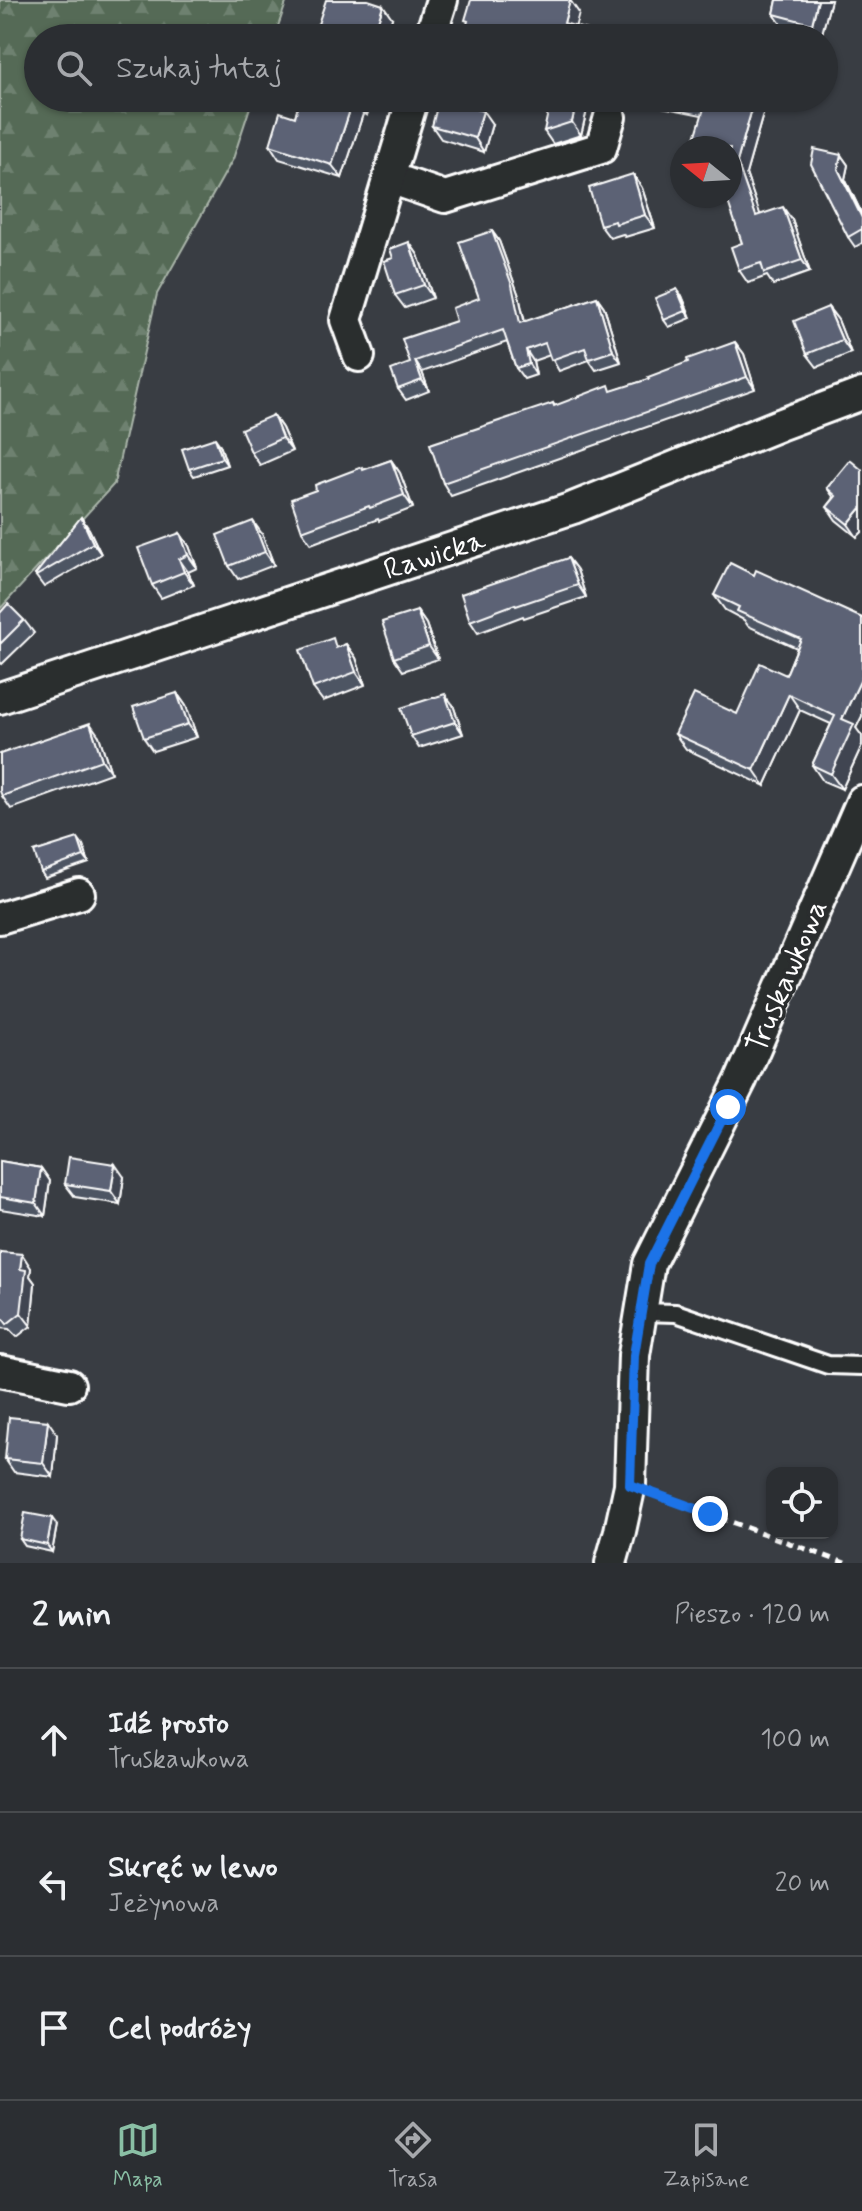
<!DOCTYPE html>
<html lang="pl">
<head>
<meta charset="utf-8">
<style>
  body { margin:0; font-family:Mynerve,sans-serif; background:#373a3e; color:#f1f3f6 }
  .controls { position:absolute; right:24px; bottom:24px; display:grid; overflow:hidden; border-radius:16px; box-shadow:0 2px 6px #0004 }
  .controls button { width:72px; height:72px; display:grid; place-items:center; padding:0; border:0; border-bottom:2px solid #474a4d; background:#2b2e32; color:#f1f3f6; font:40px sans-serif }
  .compass { position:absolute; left:670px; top:136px; width:72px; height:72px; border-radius:50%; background:#2b2e32; box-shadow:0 2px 6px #0004; rotate:288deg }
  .stop { position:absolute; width:24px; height:24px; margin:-18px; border:6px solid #1a73e8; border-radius:50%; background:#fff }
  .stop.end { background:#1a73e8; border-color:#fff; box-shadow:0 2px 8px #0008 }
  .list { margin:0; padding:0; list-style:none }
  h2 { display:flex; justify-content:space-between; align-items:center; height:104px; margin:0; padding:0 32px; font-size:34px }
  h2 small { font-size:26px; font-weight:400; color:#a6a8ac }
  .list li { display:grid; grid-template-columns:52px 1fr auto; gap:24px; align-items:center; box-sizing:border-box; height:144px; padding:0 32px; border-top:2px solid #474a4d }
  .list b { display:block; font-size:30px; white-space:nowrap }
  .list p { margin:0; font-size:26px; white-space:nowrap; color:#a6a8ac }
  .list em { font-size:26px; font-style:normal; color:#a6a8ac }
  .icon { flex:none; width:44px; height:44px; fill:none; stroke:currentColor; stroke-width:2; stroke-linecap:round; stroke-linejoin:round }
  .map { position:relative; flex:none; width:862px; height:1563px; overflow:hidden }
  .search { position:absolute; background:#2b2e32; box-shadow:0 2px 6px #0004; left:24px; right:24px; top:24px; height:88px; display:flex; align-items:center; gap:20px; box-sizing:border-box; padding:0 28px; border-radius:44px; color:#a6a8ac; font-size:30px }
  .sheet { height:536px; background:#2b2e32 }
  nav { display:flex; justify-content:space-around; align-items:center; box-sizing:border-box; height:112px; border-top:2px solid #474a4d; background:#2b2e32; font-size:22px; color:#a6a8ac }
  nav a { display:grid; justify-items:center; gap:4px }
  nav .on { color:#8abfa5 }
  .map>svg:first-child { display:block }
  .forest { fill:url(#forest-firs); stroke:#aab5aa; stroke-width:2 }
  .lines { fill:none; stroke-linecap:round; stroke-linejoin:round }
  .service-casing { stroke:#fff; stroke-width:22 }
  .minor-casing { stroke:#fff; stroke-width:36 }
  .path { stroke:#fff; stroke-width:5; stroke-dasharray:8 6; stroke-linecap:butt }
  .service { stroke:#2a2d2e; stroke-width:16 }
  .minor { stroke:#2a2d2e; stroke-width:30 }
  .wall { fill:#4e5464; stroke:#fff; stroke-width:2 }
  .shaded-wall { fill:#404551; stroke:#fff; stroke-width:2 }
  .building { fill:#5b6274; stroke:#fff; stroke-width:2 }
  .route { stroke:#1a73e8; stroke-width:10 }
  .labels { text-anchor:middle; stroke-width:7; stroke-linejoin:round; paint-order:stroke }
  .street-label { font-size:30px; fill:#fff; stroke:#2a2d2e }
</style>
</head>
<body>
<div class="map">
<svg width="862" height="1563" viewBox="0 0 862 1563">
  <defs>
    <pattern id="forest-firs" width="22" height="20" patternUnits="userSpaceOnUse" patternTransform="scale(2)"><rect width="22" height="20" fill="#556b56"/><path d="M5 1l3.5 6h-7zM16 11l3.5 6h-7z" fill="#6e816f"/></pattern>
  </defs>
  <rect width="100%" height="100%" fill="#393d43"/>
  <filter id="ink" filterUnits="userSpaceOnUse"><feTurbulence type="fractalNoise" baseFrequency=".0125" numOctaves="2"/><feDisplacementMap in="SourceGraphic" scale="16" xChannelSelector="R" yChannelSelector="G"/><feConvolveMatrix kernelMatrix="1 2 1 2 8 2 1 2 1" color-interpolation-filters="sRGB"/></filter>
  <g filter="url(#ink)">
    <!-- forest -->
    <path class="forest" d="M0 0H287L274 38H38V98H253L233 159 157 294 114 484 0 609Z"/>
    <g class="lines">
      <defs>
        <path id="service" d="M641 1312 676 1313 828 1365 862 1366"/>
        <g id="minor">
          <path d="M430 38 442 0"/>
          <path d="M390 178 445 197 601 148 610 117"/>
          <path d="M359 356 346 320 413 98"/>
          <path d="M0 698 573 508 779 425 862 394"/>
          <path d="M0 918 79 894"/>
          <path d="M0 1371 69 1385"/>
          <path d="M611 1563 620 1531 630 1485 634 1355 649 1264 741 1080 862 801"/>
        </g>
      </defs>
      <!-- service casing -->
      <use href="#service" class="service-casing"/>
      <!-- minor casing -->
      <use href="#minor" class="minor-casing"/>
      <!-- path -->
      <path class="path" d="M654 1494 845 1563"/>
      <!-- service -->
      <use href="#service" class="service"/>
      <!-- minor -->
      <use href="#minor" class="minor"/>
    </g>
    <!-- wall -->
    <g class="wall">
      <path d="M777 0H831L821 37 783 27 774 14Z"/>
      <path d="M392 18 386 38H326L327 36 318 24Z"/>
      <path d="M300 98H372L367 115 363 114 342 178 279 159 270 145 295 117Z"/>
      <path d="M636 98H765V107L746 174 760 215 792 220 810 272 773 285 767 276 748 283 739 270 742 243 702 115 662 107 659 104Z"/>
      <path d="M587 110 581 135 553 144 544 131Z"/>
      <path d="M492 124 484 152 441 139 432 126Z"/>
      <path d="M841 155 848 165 845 179 862 214V243L855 247 848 237Z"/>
      <path d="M633 174 642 188 655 228 625 237 623 234 610 238 600 225Z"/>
      <path d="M492 231 499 241 519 296 525 322 597 297 604 307 621 362 596 370 589 360 559 371 550 355 533 361 536 375 524 379 516 368 507 342 422 372 429 391 406 400 398 389 410 363 456 321 479 298Z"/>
      <path d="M409 242 418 255 433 298 405 308 395 295 393 258Z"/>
      <path d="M682 296 691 318 669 327 664 320Z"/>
      <path d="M828 307 838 320 851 353 817 367 807 354Z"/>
      <path d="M735 342 744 354 755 389 451 496 443 483 553 403 555 406 613 391 649 379Z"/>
      <path d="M273 415 282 428 292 451 260 465 251 452Z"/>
      <path d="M220 445 227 465 194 476 189 469Z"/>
      <path d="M391 460 400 473 413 508 379 521 378 519 311 544 302 531 316 490 363 470Z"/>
      <path d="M862 470V532L857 537 836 520 827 507 834 498 827 488Z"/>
      <path d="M89 529 101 554 44 587 35 575Z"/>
      <path d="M180 533 189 546 197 568 188 572 194 585 161 598 152 585Z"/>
      <path d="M262 534 274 565 238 579 229 566Z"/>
      <path d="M568 558 577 570 586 597 524 618 523 616 478 633 470 621Z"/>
      <path d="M754 575 862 618V716L856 728 862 736V745L842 789 823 781 812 765 831 724 800 710 765 786 686 749 675 734 737 714 786 675 797 648 748 626 744 620 725 610 714 595Z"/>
      <path d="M417 611 426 624 438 659 403 671 394 658Z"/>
      <path d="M0 613 24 620 34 633 2 664 0 662Z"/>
      <path d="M346 644 356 658 365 685 323 701 313 688 339 647Z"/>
      <path d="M177 693 186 706 197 737 153 751 144 738Z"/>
      <path d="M453 705 463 734 419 748 411 736Z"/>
      <path d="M99 736 111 773 11 809 2 796Z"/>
      <path d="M83 845 89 863 45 878 41 872Z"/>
      <path d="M0 1161 41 1168 50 1181 45 1216 0 1209Z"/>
      <path d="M124 1177 120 1204 75 1197 65 1184Z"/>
      <path d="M0 1252 31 1268 30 1276 35 1283 31 1326 17 1337 9 1329 0 1328Z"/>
      <path d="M57 1434 53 1477 14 1472 5 1459Z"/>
      <path d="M57 1525 52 1552 25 1546 20 1539Z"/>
    </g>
    <!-- shaded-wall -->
    <g class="shaded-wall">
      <path d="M570 0 579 13 573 36 564 23Z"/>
      <path d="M818 0H831L821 37 812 24Z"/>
      <path d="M383 5 392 18 386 38H380L375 31Z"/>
      <path d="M760 26 769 38H760Z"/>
      <path d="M370 29 376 38H367Z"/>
      <path d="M359 98H372L367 115 358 102Z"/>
      <path d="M577 98H578L587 110 581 135 572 122Z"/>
      <path d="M755 98H765V107L746 174 765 228 756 216 737 162Z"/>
      <path d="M353 101 363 114 342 178 332 165Z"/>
      <path d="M483 111 492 124 484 152 475 138Z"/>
      <path d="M841 155 848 165 845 179 862 214V218L838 169Z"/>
      <path d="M633 174 642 188 655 228 645 215Z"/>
      <path d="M783 207 792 220 810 272 802 260Z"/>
      <path d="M492 231 499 241 519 296 527 334 520 323Z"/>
      <path d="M409 242 418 255 433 298 424 285Z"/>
      <path d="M677 289 682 296 691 318 686 311Z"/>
      <path d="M597 297 604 307 621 362 613 351Z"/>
      <path d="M828 307 838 320 851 353 842 340Z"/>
      <path d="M735 342 744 354 755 389 747 377Z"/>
      <path d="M526 350 533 361 536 375 529 364Z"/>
      <path d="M415 361 422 372 429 391 422 380Z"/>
      <path d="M273 415 282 428 292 451 282 438Z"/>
      <path d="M215 438 220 445 227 465 222 458Z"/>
      <path d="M391 460 400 473 413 508 404 495Z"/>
      <path d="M862 507V532L857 537 848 524Z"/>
      <path d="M81 517 89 529 101 554 93 543Z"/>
      <path d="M253 521 262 534 274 565 265 552Z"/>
      <path d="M180 533 189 546 197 568 188 555Z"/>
      <path d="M568 558 577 570 586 597 578 585Z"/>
      <path d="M179 559 188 572 194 585 184 572Z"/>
      <path d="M417 611 426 624 438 659 429 646Z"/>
      <path d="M346 644 356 658 365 685 356 672Z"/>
      <path d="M862 677V716L856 728 862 736V745L842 789 831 774 842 719Z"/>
      <path d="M177 693 186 706 197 737 188 724Z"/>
      <path d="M445 694 453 705 463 734 455 722Z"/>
      <path d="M789 694 800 710 765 786 754 770Z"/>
      <path d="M90 723 99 736 111 773 102 760Z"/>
      <path d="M78 838 83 845 89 863 84 856Z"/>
      <path d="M115 1164 124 1177 120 1204 111 1191Z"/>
      <path d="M41 1168 50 1181 45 1216 36 1203Z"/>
      <path d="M22 1254 31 1268 30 1276 35 1283 31 1326 21 1313 20 1269Z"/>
      <path d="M48 1421 57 1434 53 1477 43 1463Z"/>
      <path d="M52 1518 57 1525 52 1552 47 1545Z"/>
    </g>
    <!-- building -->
    <g class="building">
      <path d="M326 0H368L383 5 375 31 370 29 367 38 360 37V38H327L329 27 318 24Z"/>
      <path d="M471 0H570L564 23 597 33 596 38H519L516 37 515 38H463L468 21 465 20Z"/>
      <path d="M777 0H818L812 24 774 14Z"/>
      <path d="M751 24 760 26V38H747Z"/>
      <path d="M300 98H359L358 102 353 101 332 165 270 145 280 112 295 117Z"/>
      <path d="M551 98H577L572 122 544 131Z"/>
      <path d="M668 98H755L737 162 756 216 783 207 802 260 764 273 761 263 739 270 731 247 742 243 726 196H730V148H692L705 105Z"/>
      <path d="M439 99 483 111 475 138 432 126Z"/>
      <path d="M814 149 841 155 838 169 862 218V229L848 237 811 164Z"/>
      <path d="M633 174 645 215 616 224 615 221 600 225 589 188Z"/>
      <path d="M492 231 512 285 520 323 597 297 613 351 589 359 585 348 551 360 545 343 526 350 529 364 516 368 503 330 415 361 422 380 398 389 391 370 410 363 402 339 456 321 452 308 479 298 459 242Z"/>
      <path d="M409 242 424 285 395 295 384 261 393 258 390 249Z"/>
      <path d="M677 289 686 311 664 320 655 298Z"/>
      <path d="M828 307 842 340 807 354 794 321Z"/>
      <path d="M735 342 747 377 443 483 430 444 553 403 554 406 609 385 611 391 649 379 648 377 688 362 687 359Z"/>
      <path d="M273 415 282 438 251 452 241 429Z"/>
      <path d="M215 438 222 458 189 469 182 449Z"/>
      <path d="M391 460 404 495 370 508 369 506 302 531 291 499 316 490 315 485 362 467 363 470Z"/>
      <path d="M850 460 862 470V507L848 524 827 507 836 496 827 488Z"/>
      <path d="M81 517 93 543 36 576 35 575Z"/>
      <path d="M253 521 265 552 229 566 217 535Z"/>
      <path d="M180 533 188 555 179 559 184 572 152 585 138 548Z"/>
      <path d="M568 558 578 585 516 606 515 604 470 621 461 594Z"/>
      <path d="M730 563 754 575 756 570 862 618V677L842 719 854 724 831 774 812 765 835 716 789 694 754 770 675 734 694 694 737 714 760 663 786 675 801 639 737 611 739 607 714 595Z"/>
      <path d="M8 604 24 620 0 644V613Z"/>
      <path d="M417 611 429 646 394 658 382 622Z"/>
      <path d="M333 638 336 648 346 644 356 672 313 688 300 650Z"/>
      <path d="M177 693 188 724 144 738 133 707Z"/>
      <path d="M445 694 455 722 411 736 401 708Z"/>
      <path d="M90 723 102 760 2 796 0 791V754Z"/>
      <path d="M78 838 84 856 41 872 34 852Z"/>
      <path d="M69 1157 115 1164 111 1191 65 1184Z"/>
      <path d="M0 1161 41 1168 36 1203 0 1197Z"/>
      <path d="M0 1252 22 1254 20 1269 26 1270 21 1313 7 1324 0 1315Z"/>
      <path d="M9 1417 48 1421 43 1463 5 1459Z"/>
      <path d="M25 1513 52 1518 47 1545 20 1539Z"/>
    </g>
  </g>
  <g class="lines" filter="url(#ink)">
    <!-- route -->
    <path class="route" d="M710 1514 630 1485 634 1355 649 1264 728 1107"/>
  </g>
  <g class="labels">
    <!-- street labels -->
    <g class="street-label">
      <text transform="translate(434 554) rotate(-18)" y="10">Rawicka</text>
      <text transform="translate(786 976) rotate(-67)" y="10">Truskawkowa</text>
    </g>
  </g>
</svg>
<div class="controls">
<button><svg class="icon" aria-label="locate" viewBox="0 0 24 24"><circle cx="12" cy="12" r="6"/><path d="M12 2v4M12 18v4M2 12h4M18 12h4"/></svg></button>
</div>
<svg class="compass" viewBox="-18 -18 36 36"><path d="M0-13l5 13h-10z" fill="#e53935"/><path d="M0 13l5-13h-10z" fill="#a6a8ac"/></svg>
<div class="stop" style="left:728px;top:1107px"></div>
<div class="stop end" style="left:710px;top:1514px"></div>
<div class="search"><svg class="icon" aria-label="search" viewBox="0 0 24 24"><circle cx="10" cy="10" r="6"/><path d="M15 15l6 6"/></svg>Szukaj tutaj</div>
</div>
<section class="sheet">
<h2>2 min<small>Pieszo · 120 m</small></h2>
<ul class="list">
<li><svg class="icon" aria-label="ahead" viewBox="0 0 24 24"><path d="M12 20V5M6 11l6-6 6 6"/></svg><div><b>Idź prosto</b><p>Truskawkowa</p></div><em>100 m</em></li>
<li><svg class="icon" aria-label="left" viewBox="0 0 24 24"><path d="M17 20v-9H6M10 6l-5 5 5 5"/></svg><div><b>Skręć w lewo</b><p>Jeżynowa</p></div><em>20 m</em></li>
<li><svg class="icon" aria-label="arrive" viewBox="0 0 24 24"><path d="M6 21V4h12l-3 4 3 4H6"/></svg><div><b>Cel podróży</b></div></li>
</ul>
</section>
<nav>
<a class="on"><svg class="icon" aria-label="map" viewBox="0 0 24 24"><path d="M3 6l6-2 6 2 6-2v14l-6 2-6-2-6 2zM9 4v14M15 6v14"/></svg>Mapa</a>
<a><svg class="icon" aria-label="directions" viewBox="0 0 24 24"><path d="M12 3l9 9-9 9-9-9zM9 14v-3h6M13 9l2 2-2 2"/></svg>Trasa</a>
<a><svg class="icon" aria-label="saved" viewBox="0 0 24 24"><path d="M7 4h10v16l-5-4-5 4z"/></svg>Zapisane</a>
</nav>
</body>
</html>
